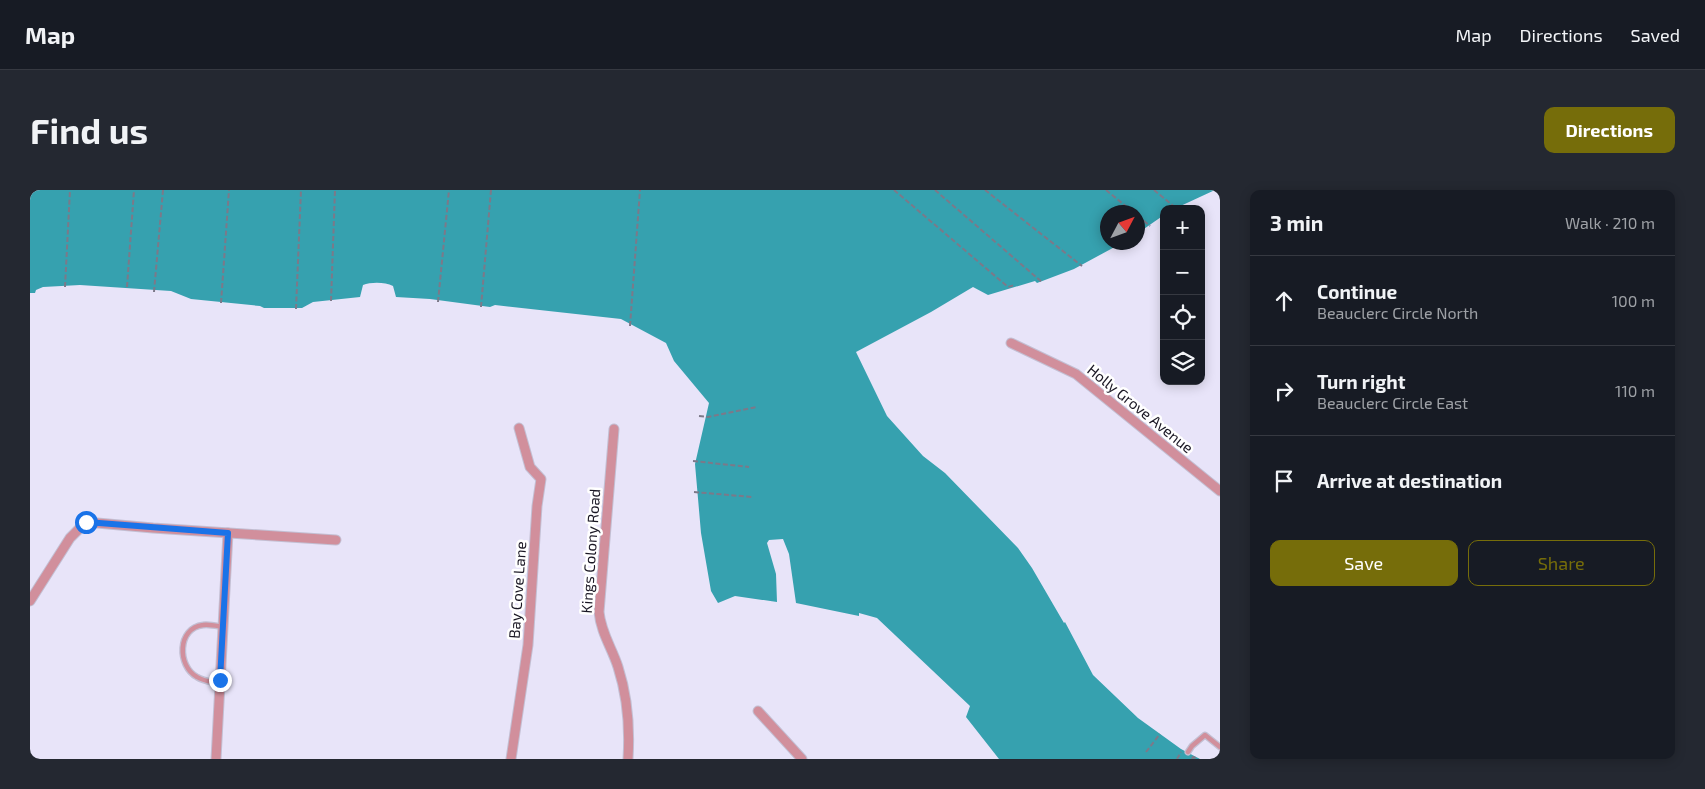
<!DOCTYPE html>
<html lang="en">
<head>
<meta charset="utf-8">
<style>
  body { margin:0; font-family:"Exo 2",sans-serif; background:#242831; color:#f1f3f6 }
  .controls { position:absolute; right:15px; top:15px; display:grid; overflow:hidden; border-radius:10px; box-shadow:0 2px 12px #0003 }
  .controls button { width:45px; height:45px; display:grid; place-items:center; padding:0; border:0; border-bottom:1px solid #363941; background:#171b24; color:#f1f3f6; font:25px sans-serif }
  .compass { position:absolute; left:1070px; top:15px; width:45px; height:45px; border-radius:50%; background:#171b24; box-shadow:0 2px 12px #0003; rotate:49deg }
  .stop { position:absolute; width:15px; height:15px; margin:-11px; border:4px solid #1a73e8; border-radius:50%; background:#fff }
  .stop.end { background:#1a73e8; border-color:#fff; box-shadow:0 1px 5px #0008 }
  .list { margin:0; padding:0; list-style:none }
  h2 { display:flex; justify-content:space-between; align-items:center; height:65px; margin:0; padding:0 20px; font-size:21px }
  h2 small { font-size:16px; font-weight:400; color:#9ea1a6 }
  .list li { display:grid; grid-template-columns:32px 1fr auto; gap:15px; align-items:center; box-sizing:border-box; height:90px; padding:0 20px; border-top:1px solid #363941 }
  .list b { display:block; font-size:19px; white-space:nowrap }
  .list p { margin:0; font-size:16px; white-space:nowrap; color:#9ea1a6 }
  .list em { font-size:16px; font-style:normal; color:#9ea1a6 }
  .actions { display:flex; gap:10px; padding:15px 20px }
  .actions a { flex:1; padding:11px 0; border:1px solid #766d0a; border-radius:10px; text-align:center; font-size:18px; color:#766d0a }
  .actions .main { background:#766d0a; color:#fff }
  .icon { flex:none; width:28px; height:28px; fill:none; stroke:currentColor; stroke-width:2; stroke-linecap:round; stroke-linejoin:round }
  .map { position:relative; flex:none; width:1190px; height:569px; overflow:hidden; border-radius:10px }
  header { display:flex; align-items:center; gap:30px; box-sizing:border-box; height:70px; padding:0 25px; background:#171b24; border-bottom:1px solid #363941 }
  header strong { font-size:24px }
  nav { display:flex; gap:28px; margin-inline-start:auto; font-size:18px }
  .intro { display:flex; align-items:center; justify-content:space-between; box-sizing:border-box; height:120px; padding:0 30px }
  h1 { margin:0; font-size:35px }
  .button { padding:12px 22px; border-radius:10px; background:#766d0a; color:#fff; font-size:18px; font-weight:700 }
  main { display:flex; gap:30px; padding:0 30px }
  aside { flex:1; background:#171b24; border-radius:10px; box-shadow:0 2px 12px #0003 }
  .map>svg:first-child { display:block }
  .water { fill:#36a1af }
  .lines { fill:none; stroke-linecap:round; stroke-linejoin:round }
  .service-casing { stroke:#c3bfd3; stroke-width:7 }
  .minor-casing { stroke:#c3bfd3; stroke-width:11 }
  .path { stroke:#7c7989; stroke-width:2; stroke-dasharray:5 2.5; stroke-linecap:butt }
  .service { stroke:#d18f9c; stroke-width:4.5 }
  .minor { stroke:#d18f9c; stroke-width:9 }
  .route { stroke:#1a73e8; stroke-width:6 }
  .labels { text-anchor:middle; stroke-width:5; stroke-linejoin:round; paint-order:stroke }
  .street-label { font-size:15px; fill:#1a1724; stroke:#fff }
</style>
</head>
<body>
<header>
<strong>Map</strong>
<nav><a>Map</a><a>Directions</a><a>Saved</a></nav>
</header>
<div class="intro"><h1>Find us</h1><a class="button">Directions</a></div>
<main>
<div class="map">
<svg width="1190" height="569" viewBox="0 0 1190 569">
  <rect width="100%" height="100%" fill="#e8e4f9"/>
  <!-- water -->
  <path class="water" d="M0 0H1185L1144 19H1134V25L1108 43V22H1078V52L1092 53 1044 79 1007 93 1005 91 958 105 943 97 901 122 826 162 857 226 893 266 915 283 988 358 1002 378 1034 433 1035 432 1063 485 1108 528 1151 559 1170 569H969L936 527 940 516 847 428 829 423V426L766 413 759 364 753 349 739 350 737 353 746 384 747 412 705 406 688 413 681 401 671 343 665 274 679 213 644 171 636 153 591 129 465 115 460 117 400 109 366 107 363 96C355 92 341 92 333 95L330 107 283 112 272 118H234L230 116 161 109 141 101 50 95 13 97 6 100 5 103H0Z"/>
  <g class="lines">
    <defs>
      <g id="service">
        <path d="M190 494C182 492 173 491 167 487 147 476 147 438 173 435 179 434 187 436 193 437"/>
        <path d="M1158 562 1162 556 1175 545 1190 557"/>
      </g>
      <g id="minor">
        <path d="M981 153 1046 184 1190 301"/>
        <path d="M584 239 569 422C571 443 582 458 588 477 598 508 600 537 598 569"/>
        <path d="M0 411 40 348 56 332 123 338 306 350"/>
        <path d="M728 521 772 569"/>
        <path d="M186 569 198 343"/>
        <path d="M481 569 498 455 507 316 511 289 500 277 489 238"/>
      </g>
    </defs>
    <!-- service casing -->
    <use href="#service" class="service-casing"/>
    <!-- minor casing -->
    <use href="#minor" class="minor-casing"/>
    <!-- path -->
    <g class="path">
      <path d="M864 0 978 97 985 95"/>
      <path d="M905 0 1013 93"/>
      <path d="M955 0 1052 76"/>
      <path d="M1076 0 1103 22"/>
      <path d="M1124 0 1146 18"/>
      <path d="M1108 26 1120 36"/>
      <path d="M35 97 40 0"/>
      <path d="M97 97 104 0"/>
      <path d="M124 102 133 0"/>
      <path d="M301 111 305 0"/>
      <path d="M408 112 419 0"/>
      <path d="M191 113 199 0"/>
      <path d="M451 117 461 0"/>
      <path d="M266 119 271 0"/>
      <path d="M600 136 610 0"/>
      <path d="M669 226 678 227 727 217"/>
      <path d="M663 271 719 277"/>
      <path d="M664 302 722 307"/>
      <path d="M1116 562 1130 544"/>
      <path d="M1147 569 1151 562"/>
      <path d="M1162 569 1163 567 1168 569"/>
    </g>
    <!-- service -->
    <use href="#service" class="service"/>
    <!-- minor -->
    <use href="#minor" class="minor"/>
  </g>
  <g class="lines">
    <!-- route -->
    <path class="route" d="M56 332 198 343 190 490"/>
  </g>
  <g class="labels">
    <!-- street labels -->
    <g class="street-label">
      <text transform="translate(1110 219) rotate(39)" y="5">Holly Grove Avenue</text>
      <text transform="translate(561 361) rotate(-86)" y="5">Kings Colony Road</text>
      <text transform="translate(488 400) rotate(-86)" y="5">Bay Cove Lane</text>
    </g>
  </g>
</svg>
<div class="controls">
<button>+</button>
<button>−</button>
<button><svg class="icon" aria-label="locate" viewBox="0 0 24 24"><circle cx="12" cy="12" r="6"/><path d="M12 2v4M12 18v4M2 12h4M18 12h4"/></svg></button>
<button><svg class="icon" aria-label="layers" viewBox="0 0 24 24"><path d="M12 4l9 5-9 5-9-5zM3 14l9 5 9-5"/></svg></button>
</div>
<svg class="compass" viewBox="-18 -18 36 36"><path d="M0-13l5 13h-10z" fill="#e53935"/><path d="M0 13l5-13h-10z" fill="#9ea1a6"/></svg>
<div class="stop" style="left:56px;top:332px"></div>
<div class="stop end" style="left:190px;top:490px"></div>
</div>
<aside>
<h2>3 min<small>Walk · 210 m</small></h2>
<ul class="list">
<li><svg class="icon" aria-label="ahead" viewBox="0 0 24 24"><path d="M12 20V5M6 11l6-6 6 6"/></svg><div><b>Continue</b><p>Beauclerc Circle North</p></div><em>100 m</em></li>
<li><svg class="icon" aria-label="right" viewBox="0 0 24 24"><path d="M7 20v-9h11M14 6l5 5-5 5"/></svg><div><b>Turn right</b><p>Beauclerc Circle East</p></div><em>110 m</em></li>
<li><svg class="icon" aria-label="arrive" viewBox="0 0 24 24"><path d="M6 21V4h12l-3 4 3 4H6"/></svg><div><b>Arrive at destination</b></div></li>
</ul>
<div class="actions"><a class="main">Save</a><a>Share</a></div>
</aside>
</main>
</body>
</html>
